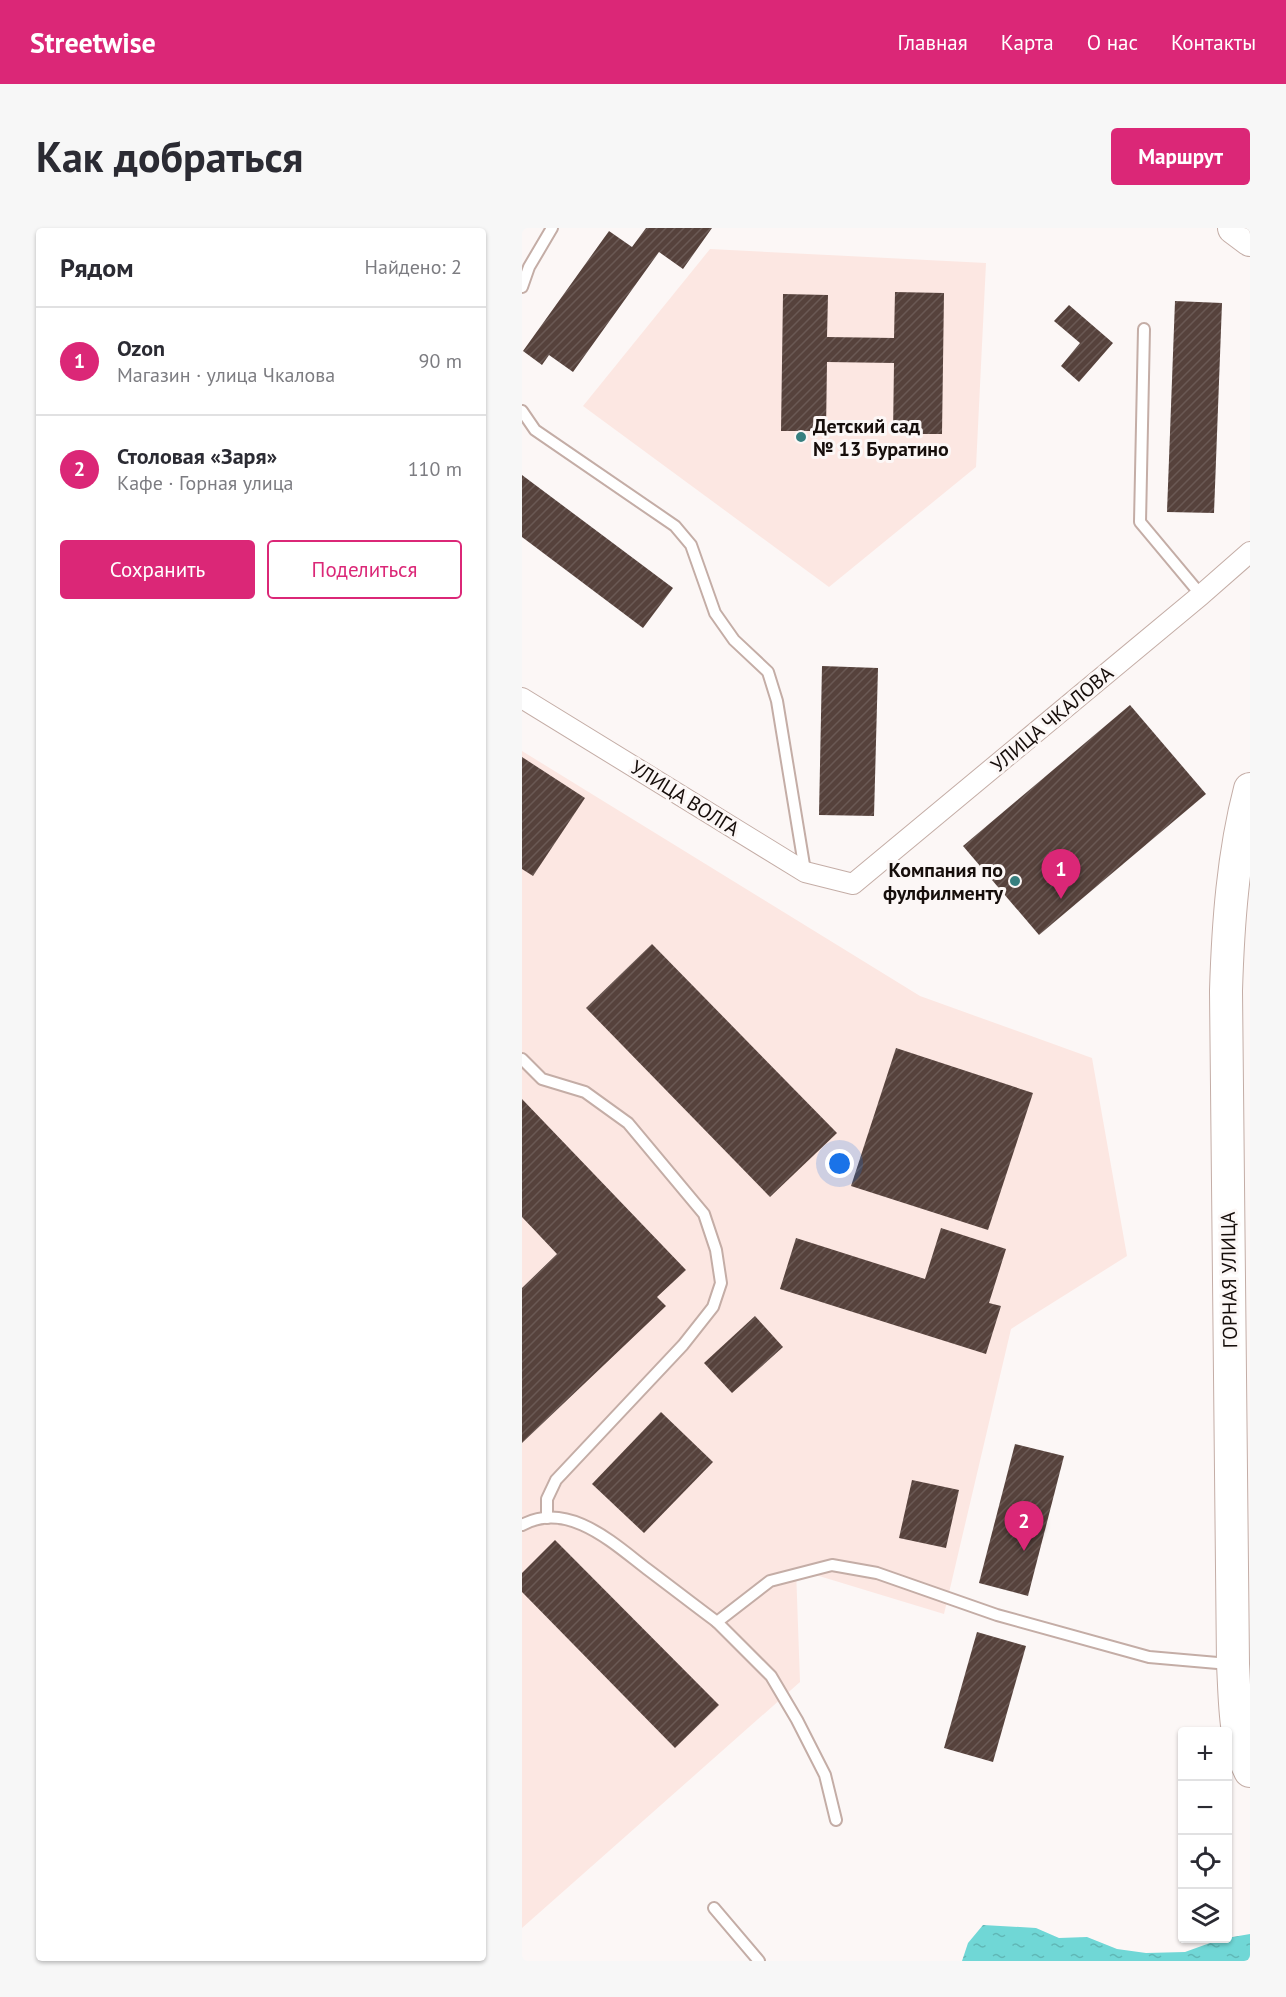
<!DOCTYPE html>
<html lang="ru">
<head>
<meta charset="utf-8">
<style>
  body { margin:0; font-family:"PT Sans",sans-serif; background:#f7f7f7; color:#2b2b33 }
  .controls { position:absolute; right:18px; bottom:18px; display:grid; overflow:hidden; border-radius:6px; box-shadow:0 2px 4px #0004 }
  .controls button { width:54px; height:54px; display:grid; place-items:center; padding:0; border:0; border-bottom:2px solid #e1e1e2; background:#fff; color:#2b2b33; font:30px sans-serif }
  .you { position:absolute; left:318px; top:936px; width:21px; height:21px; margin:-15px; border:4px solid #fff; border-radius:50%; background:#1a73e8; box-shadow:0 0 0 9px #1a73e833 }
  .badge { display:grid; place-items:center; width:39px; height:39px; border-radius:50%; background:#db2777; color:#fff; font-size:20px; font-weight:700 }
  .pin { position:absolute; translate:-50% -50px; filter:drop-shadow(0 2px 3px #0008) }
  .pin::after { content:''; position:absolute; top:32px; width:21px; height:18px; background:inherit; clip-path:polygon(0 0,100% 0,50% 100%) }
  .list { margin:0; padding:0; list-style:none }
  h2 { display:flex; justify-content:space-between; align-items:center; height:78px; margin:0; padding:0 24px; font-size:26px }
  h2 small { font-size:20px; font-weight:400; color:#7c7c81 }
  .list li { display:grid; grid-template-columns:39px 1fr auto; gap:18px; align-items:center; box-sizing:border-box; height:108px; padding:0 24px; border-top:2px solid #e1e1e2 }
  .list b { display:block; font-size:22px; white-space:nowrap }
  .list p { margin:0; font-size:20px; white-space:nowrap; color:#7c7c81 }
  .list em { font-size:20px; font-style:normal; color:#7c7c81 }
  .actions { display:flex; gap:12px; padding:18px 24px }
  .actions a { flex:1; padding:14px 0; border:2px solid #db2777; border-radius:6px; text-align:center; font-size:21px; color:#db2777 }
  .actions .main { background:#db2777; color:#fff }
  .icon { flex:none; width:33px; height:33px; fill:none; stroke:currentColor; stroke-width:2; stroke-linecap:round; stroke-linejoin:round }
  .map { position:relative; flex:none; width:728px; height:1733px; overflow:hidden; border-radius:6px }
  header { display:flex; align-items:center; gap:36px; box-sizing:border-box; height:84px; padding:0 30px; background:#db2777; color:#fff }
  header strong { font-size:28px }
  nav { display:flex; gap:33px; margin-inline-start:auto; font-size:21px }
  .intro { display:flex; align-items:center; justify-content:space-between; box-sizing:border-box; height:144px; padding:0 36px }
  h1 { margin:0; font-size:42px }
  .button { padding:15px 27px; border-radius:6px; background:#db2777; color:#fff; font-size:21px; font-weight:700 }
  main { display:flex; gap:36px; padding:0 36px }
  aside { flex:1; background:#fff; border-radius:6px; box-shadow:0 2px 4px #0004 }
  .map>svg:first-child { display:block }
  .built { fill:#fce7e2 }
  .water { fill:url(#water-ripples) }
  .building { fill:url(#building-hatch) }
  .lines { fill:none; stroke-linecap:round; stroke-linejoin:round }
  .service-casing { stroke:#c4ada6; stroke-width:14 }
  .minor-casing { stroke:#c4ada6; stroke-width:22 }
  .primary-casing { stroke:#c4ada6; stroke-width:34 }
  .service { stroke:#fff; stroke-width:10 }
  .minor { stroke:#fff; stroke-width:20 }
  .primary { stroke:#fff; stroke-width:32 }
  .poi-dot { fill:#367f7f; stroke:#fcf7f6; stroke-width:2 }
  .labels { text-anchor:middle; stroke-width:6; stroke-linejoin:round; paint-order:stroke }
  .poi-label { font-size:20px; font-weight:bold; fill:#160e0b; stroke:#fcf7f6; text-anchor:start }
  .street-label { font-size:20px; fill:#160e0b; stroke:#fcf7f6 }
</style>
</head>
<body>
<header>
<strong>Streetwise</strong>
<nav><a>Главная</a><a>Карта</a><a>О нас</a><a>Контакты</a></nav>
</header>
<div class="intro"><h1>Как добраться</h1><a class="button">Маршрут</a></div>
<main>
<aside>
<h2>Рядом<small>Найдено: 2</small></h2>
<ul class="list">
<li><span class="badge">1</span><div><b>Ozon</b><p>Магазин · улица Чкалова</p></div><em>90 m</em></li>
<li><span class="badge">2</span><div><b>Столовая «Заря»</b><p>Кафе · Горная улица</p></div><em>110 m</em></li>
</ul>
<div class="actions"><a class="main">Сохранить</a><a>Поделиться</a></div>
</aside>
<div class="map">
<svg width="728" height="1733" viewBox="0 0 728 1733">
  <defs>
    <pattern id="water-ripples" width="26" height="14" patternUnits="userSpaceOnUse" patternTransform="scale(1.5)"><rect width="26" height="14" fill="#70d7d6"/><path d="M2 4q2-2 4 0t4 0M15 11q2-2 4 0t4 0" fill="none" stroke="#60b7b6"/></pattern>
    <pattern id="building-hatch" width="6" height="6" patternUnits="userSpaceOnUse" patternTransform="scale(1.5)"><rect width="6" height="6" fill="#56423c"/><path d="M-1 1l2-2M0 6l6-6M5 7l2-2" fill="none" stroke="#6a5954"/></pattern>
  </defs>
  <rect width="100%" height="100%" fill="#fcf7f6"/>
  <!-- built -->
  <g class="built">
    <path d="M188 21 464 35 454 239 307 359 61 178Z"/>
    <path d="M0 523 398 768 570 830 605 1028 489 1101 422 1386 274 1341 278 1454 0 1700Z"/>
  </g>
  <!-- water -->
  <path class="water" d="M461 1697 514 1700 537 1710 565 1709 595 1721 624 1725 663 1724 699 1711 728 1706V1733H440L446 1715Z"/>
  <!-- building -->
  <g class="building">
    <path d="M124 0H190L161 41 137 24 51 144 27 127 20 137 1 123 87 3 110 19Z"/>
    <path d="M373 64 422 65 420 206H371L372 135 305 134 304 203H259L261 66 306 67 305 109 372 110Z"/>
    <path d="M653 73 700 75 692 285 645 284Z"/>
    <path d="M547 77 591 115 557 154 539 138 558 115 532 93Z"/>
    <path d="M0 247 151 360 121 400 0 309Z"/>
    <path d="M300 438 356 440 352 588 297 587Z"/>
    <path d="M608 477 684 566 517 707 441 618Z"/>
    <path d="M0 529 63 570 11 648 0 641Z"/>
    <path d="M130 716 315 905 248 969 64 780Z"/>
    <path d="M374 820 511 865 466 1002 329 958Z"/>
    <path d="M0 871 164 1042 135 1069 144 1078 0 1215V1060L35 1026 0 989Z"/>
    <path d="M419 1000 484 1021 467 1075 479 1078 464 1126 258 1061 274 1010 403 1051Z"/>
    <path d="M233 1088 261 1119 210 1165 182 1135Z"/>
    <path d="M139 1184 191 1234 122 1305 70 1256Z"/>
    <path d="M493 1216 542 1228 506 1368 457 1355Z"/>
    <path d="M390 1252 437 1262 424 1320 377 1310Z"/>
    <path d="M33 1312 197 1477 153 1520 0 1364V1345Z"/>
    <path d="M455 1404 504 1418 471 1534 422 1520Z"/>
  </g>
  <g class="lines">
    <defs>
      <g id="service">
        <path d="M0 59 7 39 30 0"/>
        <path d="M622 101 618 294 679 367"/>
        <path d="M0 183 13 202 153 298 169 317 193 385 212 412 246 444 255 473 283 643"/>
        <path d="M0 831 20 851 63 864 106 895 182 986 194 1022 199 1055 191 1079 161 1117 34 1252 25 1271V1290"/>
        <path d="M0 1297C46 1272 91 1315 125 1341 149 1359 172 1377 195 1394L248 1353 310 1337 355 1345 475 1387 627 1429 707 1436"/>
        <path d="M195 1394 249 1448 275 1492 303 1547 314 1592"/>
        <path d="M192 1680 237 1733"/>
      </g>
      <path id="minor" d="M0 470 283 644 331 656 679 367 728 324"/>
      <g id="primary">
        <path d="M712 0 728 12"/>
        <path d="M728 561C711 626 706 696 704 763L711 1436C713 1470 712 1512 728 1543"/>
      </g>
    </defs>
    <!-- service casing -->
    <use href="#service" class="service-casing"/>
    <!-- minor casing -->
    <use href="#minor" class="minor-casing"/>
    <!-- primary casing -->
    <use href="#primary" class="primary-casing"/>
    <!-- service -->
    <use href="#service" class="service"/>
    <!-- minor -->
    <use href="#minor" class="minor"/>
    <!-- primary -->
    <use href="#primary" class="primary"/>
  </g>
  <!-- markers -->
  <g class="poi-dot">
    <circle cx="279" cy="209" r="6"/>
    <circle cx="493" cy="653" r="6"/>
  </g>
  <g class="labels">
    <!-- poi labels -->
    <g class="poi-label">
      <text x="291" y="205">Детский сад<tspan x="291" dy="23">№ 13 Буратино</tspan></text>
      <text x="481" y="649" text-anchor="end">Компания по<tspan x="481" dy="23">фулфилменту</tspan></text>
    </g>
    <!-- street labels -->
    <g class="street-label">
      <text transform="translate(530 491) rotate(-40)" y="7">УЛИЦА ЧКАЛОВА</text>
      <text transform="translate(163 570) rotate(32)" y="7">УЛИЦА ВОЛГА</text>
      <text transform="translate(707 1052) rotate(-91)" y="7">ГОРНАЯ УЛИЦА</text>
    </g>
  </g>
</svg>
<div class="controls">
<button>+</button>
<button>−</button>
<button><svg class="icon" aria-label="locate" viewBox="0 0 24 24"><circle cx="12" cy="12" r="6"/><path d="M12 2v4M12 18v4M2 12h4M18 12h4"/></svg></button>
<button><svg class="icon" aria-label="layers" viewBox="0 0 24 24"><path d="M12 4l9 5-9 5-9-5zM3 14l9 5 9-5"/></svg></button>
</div>
<div class="you"></div>
<div class="pin badge" style="left:539px;top:671px">1</div>
<div class="pin badge" style="left:502px;top:1323px">2</div>
</div>
</main>
</body>
</html>
